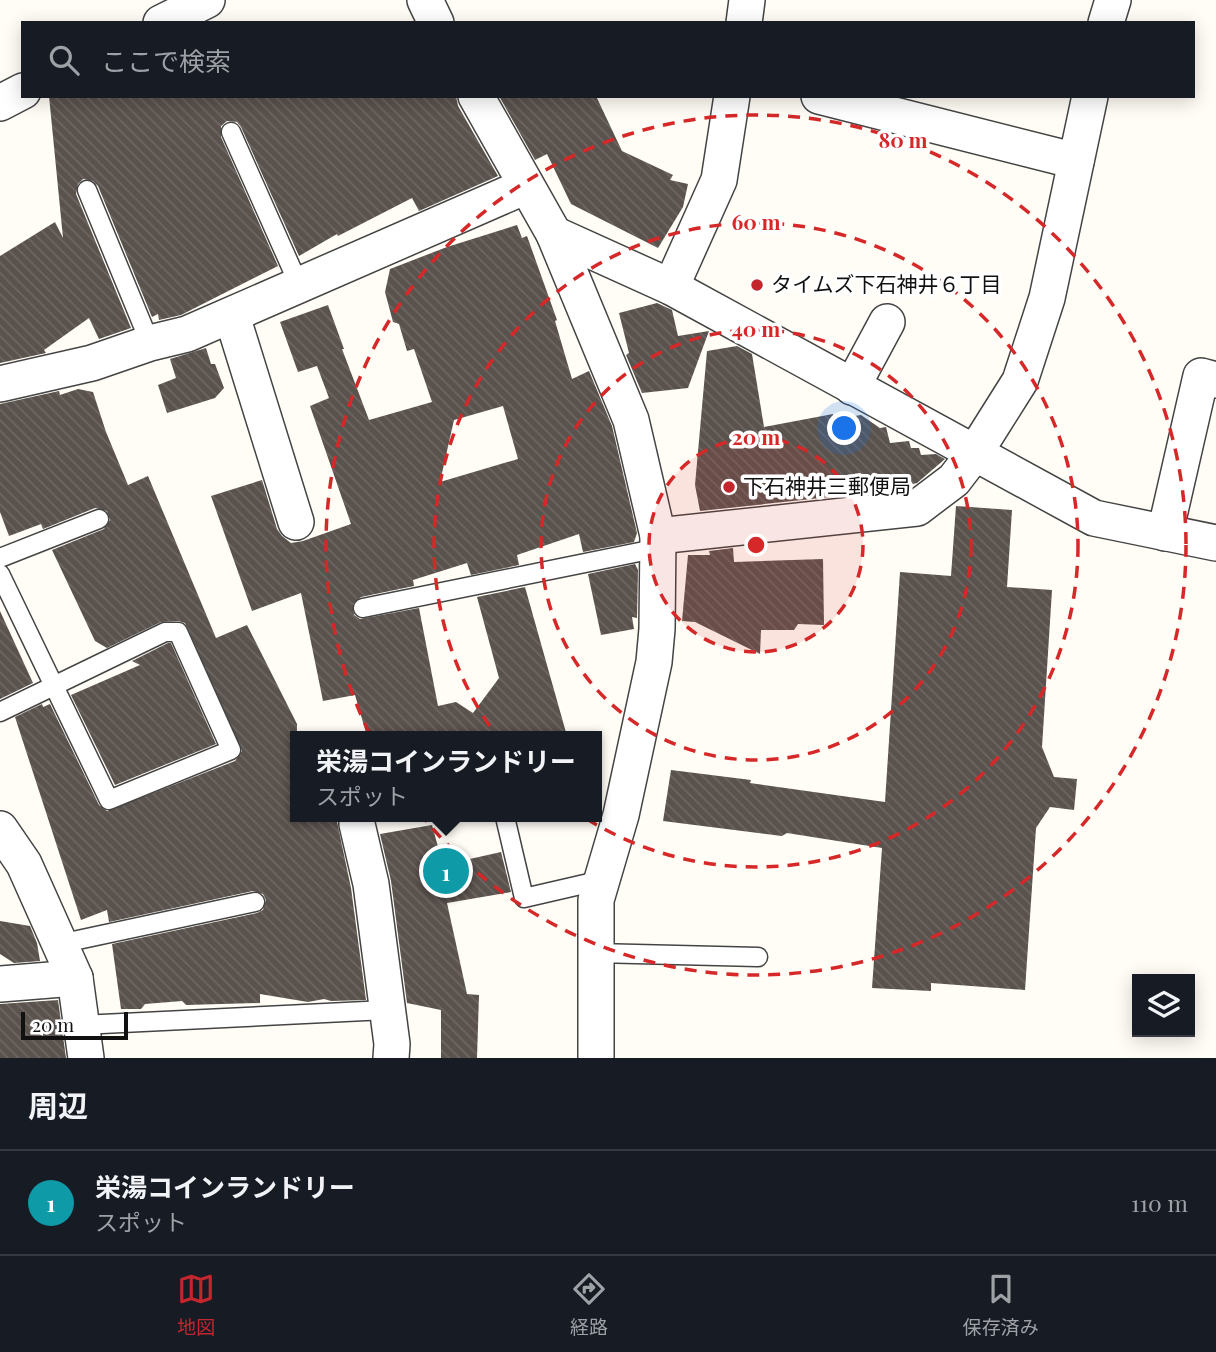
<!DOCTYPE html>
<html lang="ja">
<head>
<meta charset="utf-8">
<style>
  body { margin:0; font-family:"Playfair Display","Noto Sans JP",serif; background:#20242c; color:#f1f3f6 }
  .controls { position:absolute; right:21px; bottom:21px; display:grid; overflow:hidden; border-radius:0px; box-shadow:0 4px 18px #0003 }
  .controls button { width:63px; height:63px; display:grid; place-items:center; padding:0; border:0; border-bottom:2px solid #363941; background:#171b24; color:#f1f3f6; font:35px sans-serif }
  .scale { position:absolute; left:21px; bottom:18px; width:107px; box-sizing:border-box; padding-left:7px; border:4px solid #111; border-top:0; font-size:19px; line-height:24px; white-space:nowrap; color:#111; -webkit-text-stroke:5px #fff; paint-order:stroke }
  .you { position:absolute; left:845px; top:429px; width:24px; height:24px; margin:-18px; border:5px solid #fff; border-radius:50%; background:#1a73e8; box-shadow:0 0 0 10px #1a73e833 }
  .badge { display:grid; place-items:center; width:46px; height:46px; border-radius:50%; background:#c4262e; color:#fff; font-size:23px; font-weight:700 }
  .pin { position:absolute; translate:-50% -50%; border:4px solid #fff; box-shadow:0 2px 7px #0006 }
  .popup { position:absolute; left:290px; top:731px; width:312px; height:91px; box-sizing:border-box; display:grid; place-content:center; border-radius:0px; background:#171b24; filter:drop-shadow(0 2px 5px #0005); font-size:23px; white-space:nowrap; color:#9ea1a6 }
  .popup b { font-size:26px; color:#f1f3f6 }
  .popup::after { content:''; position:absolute; left:50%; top:100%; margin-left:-14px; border:14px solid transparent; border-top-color:#171b24 }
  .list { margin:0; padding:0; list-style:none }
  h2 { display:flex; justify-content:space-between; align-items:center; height:91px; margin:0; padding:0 28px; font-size:30px }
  h2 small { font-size:23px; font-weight:400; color:#9ea1a6 }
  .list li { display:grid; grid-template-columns:46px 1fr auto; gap:21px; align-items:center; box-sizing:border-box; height:105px; padding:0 28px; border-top:2px solid #363941 }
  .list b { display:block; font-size:26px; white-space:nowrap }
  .list p { margin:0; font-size:23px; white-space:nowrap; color:#9ea1a6 }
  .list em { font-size:23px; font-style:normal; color:#9ea1a6 }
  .icon { flex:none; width:38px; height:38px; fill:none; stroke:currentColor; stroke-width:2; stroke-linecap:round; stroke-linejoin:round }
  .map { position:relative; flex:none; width:1216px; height:1058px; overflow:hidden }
  .search { position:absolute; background:#171b24; box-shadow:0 4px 18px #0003; left:21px; right:21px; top:21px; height:77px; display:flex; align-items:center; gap:18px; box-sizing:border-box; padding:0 24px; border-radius:0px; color:#9ea1a6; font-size:26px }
  .sheet { height:196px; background:#171b24 }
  nav { display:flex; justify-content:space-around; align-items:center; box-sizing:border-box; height:98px; border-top:2px solid #363941; background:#171b24; font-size:19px; color:#9ea1a6 }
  nav a { display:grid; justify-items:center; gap:4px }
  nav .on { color:#c4262e }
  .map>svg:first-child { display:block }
  .building { fill:url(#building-back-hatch); fill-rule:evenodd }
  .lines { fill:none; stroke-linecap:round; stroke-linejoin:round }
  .lane-casing { stroke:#444; stroke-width:21 }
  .street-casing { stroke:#444; stroke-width:38 }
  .lane { stroke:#fff; stroke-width:18 }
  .street { stroke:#fff; stroke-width:35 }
  .ring { fill:none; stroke:#d62828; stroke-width:3.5; stroke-dasharray:12 9 }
  .poi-dot { fill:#c4262e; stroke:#fff; stroke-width:2.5 }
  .labels { text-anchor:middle; stroke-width:7; stroke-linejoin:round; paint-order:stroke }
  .poi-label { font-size:21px; fill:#111; stroke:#fff; text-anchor:start }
  .centre { fill:#d62828; stroke:#fff; stroke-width:3.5 }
  .ring-label { font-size:21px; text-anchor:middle; font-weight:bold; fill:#d62828; stroke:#fff; stroke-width:7; stroke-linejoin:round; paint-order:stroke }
</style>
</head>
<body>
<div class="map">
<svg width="1216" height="1058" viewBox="0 0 1216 1058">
  <defs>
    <pattern id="building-back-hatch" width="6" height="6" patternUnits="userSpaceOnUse" patternTransform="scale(1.75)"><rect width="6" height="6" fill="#5a524d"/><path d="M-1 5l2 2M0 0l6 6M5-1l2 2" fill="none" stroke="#6d6662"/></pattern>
  </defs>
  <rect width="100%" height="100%" fill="#fffdf5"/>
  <!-- building -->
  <g class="building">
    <path d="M49 96H456L458 106 498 176 419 211 412 198 338 236 337 234 299 256 241 127 237 122 227 121 221 126V137L278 266 181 315 159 320 158 314 152 317 98 186 93 181 83 179 78 184 76 194 131 328 99 339 89 318 44 350 46 353 0 363V256L55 222 63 238Z"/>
    <path d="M499 96H596L622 151 673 175 670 180 688 184 683 207 658 248 571 204 547 154 535 160Z"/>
    <path d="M517 225 522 238 527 236 557 320 555 321 572 379 589 371 612 426 637 533 634 542 583 552 579 534 517 555 519 565 471 575 467 563 413 580 414 586 361 597 353 604 354 615 360 619 419 608 438 706 456 702 473 713 499 678 477 597 525 587 567 736H367L355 695 323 701 301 593 252 611 211 496 262 480 277 529 282 536 291 543 303 541 351 524 310 406 329 398 317 366 298 372 280 322 328 305 344 349H342L369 420 432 402 414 349 407 351 399 324 393 322 385 292 390 269 447 247ZM503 406 518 459 440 482 454 420Z"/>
    <path d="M657 303 672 310 678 336 709 331 688 388 642 393 626 355 629 353 619 313Z"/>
    <path d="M737 346 752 354 764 427 833 414 834 419 861 415 880 428 886 427 890 443 909 441 911 448H919L921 455 936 454 945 459 917 483 887 491 700 511 695 485 707 351Z"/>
    <path d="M206 348 211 364H215L224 388 215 398 167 413 158 385 176 378 170 359Z"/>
    <path d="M78 389 93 392 106 432 128 485 148 476 216 638 247 625 297 724 296 817H336L351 888 366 1000 331 1001 324 999 308 1002 260 994V1003L186 1005 182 1001 145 1004 141 1009H121L112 944 257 913 263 910 266 900 263 894 253 891 109 922 107 910 81 920 15 717 42 704 43 707 50 704 99 805 107 811 235 761 242 751 185 623 178 621 161 622 107 648 95 641 52 550 104 529 110 520 107 511 95 508 43 529 41 524 9 536 0 512V404L59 391 60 395Z"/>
    <path d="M956 506 1012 510 1007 587 1052 590 1042 747 1054 777 1077 779 1074 810 1050 807 1036 828 1025 990 931 983V991L872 988 882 848 787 833 782 836 663 821 671 770 751 780 750 783 885 802 900 572 951 576Z"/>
    <path d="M733 548 734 562 823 559 824 625 798 624 794 630H761L760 654 695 622 682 621 688 555H710L709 551Z"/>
    <path d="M635 564 638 570 637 618 632 617 634 629 601 635 588 574Z"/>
    <path d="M0 611 33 683 0 699Z"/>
    <path d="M168 643H171L216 744 115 785 71 695 140 665 132 661Z"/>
    <path d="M432 825 443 865 501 852 511 892 447 903 467 994 479 995 477 1058H441V1010L407 1003 391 881 380 834Z"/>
    <path d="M0 921 30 926 37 943 40 961 14 963 0 954Z"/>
    <path d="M58 1000 66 1058H0V1004Z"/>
  </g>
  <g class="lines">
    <defs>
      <g id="lane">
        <path d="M231 132 299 285"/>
        <path d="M87 190 150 343"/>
        <path d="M0 558 99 519"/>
        <path d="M0 574 109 800 231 750 178 632H165L0 712"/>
        <path d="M363 608 659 548"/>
        <path d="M505 817 524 898 602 880"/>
        <path d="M59 944 255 902"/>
        <path d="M595 953 758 957"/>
        <path d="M81 1025 386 1010"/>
      </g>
      <g id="street">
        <path d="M425 0 436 23"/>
        <path d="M161 23 207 0"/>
        <path d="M744 23 747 0"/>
        <path d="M1106 23 1113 0"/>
        <path d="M476 96 554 234 631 420 658 536 657 629 654 662 621 815 596 900V1058"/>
        <path d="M819 96 1076 161"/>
        <path d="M0 103 23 91"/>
        <path d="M554 234 671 287 1094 518 1216 543"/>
        <path d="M671 287 719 180 732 96"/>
        <path d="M232 316 296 522"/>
        <path d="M0 384 92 363 150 343 187 334 526 186"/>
        <path d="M852 387 887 322"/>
        <path d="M1165 533 1201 376 1216 380"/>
        <path d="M658 536 917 508 954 480 974 454 1020 381 1047 298 1090 96"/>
        <path d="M357 824 371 884 392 1044 391 1058"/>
        <path d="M0 829 24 864 75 978 86 1058"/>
        <path d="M0 984 75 978"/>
      </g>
    </defs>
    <!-- lane casing -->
    <use href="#lane" class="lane-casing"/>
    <!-- street casing -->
    <use href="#street" class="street-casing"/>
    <!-- lane -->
    <use href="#lane" class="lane"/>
    <!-- street -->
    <use href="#street" class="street"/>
  </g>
  <!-- distance rings -->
  <circle cx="756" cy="545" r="107" fill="#d62828" fill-opacity=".12"/>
  <g class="ring">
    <circle cx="756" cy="545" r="107"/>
    <circle cx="756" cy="545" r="215"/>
    <circle cx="756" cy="545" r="322"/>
    <circle cx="756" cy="545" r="430"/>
  </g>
  <!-- markers -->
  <g class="poi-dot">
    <circle cx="757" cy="285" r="7"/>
    <circle cx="729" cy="487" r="7"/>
  </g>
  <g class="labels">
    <!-- poi labels -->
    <g class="poi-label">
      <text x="771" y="292">タイムズ下石神井６丁目</text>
      <text x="743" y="494">下石神井三郵便局</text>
    </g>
  </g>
  <circle cx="756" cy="545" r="10" class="centre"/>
  <g class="ring-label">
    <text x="903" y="148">80 m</text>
    <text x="756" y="230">60 m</text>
    <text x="756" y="337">40 m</text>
    <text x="756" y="445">20 m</text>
  </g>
</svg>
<div class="controls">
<button><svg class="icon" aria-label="layers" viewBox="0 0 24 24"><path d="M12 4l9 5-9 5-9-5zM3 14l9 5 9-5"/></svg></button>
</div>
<div class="scale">20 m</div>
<div class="you"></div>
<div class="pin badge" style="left:446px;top:871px;background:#0f9aa8">1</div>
<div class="popup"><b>栄湯コインランドリー</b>スポット</div>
<div class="search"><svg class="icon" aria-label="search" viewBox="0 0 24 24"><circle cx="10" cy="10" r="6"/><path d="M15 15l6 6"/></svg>ここで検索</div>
</div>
<section class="sheet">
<h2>周辺<small></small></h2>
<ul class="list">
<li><span class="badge" style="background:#0f9aa8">1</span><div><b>栄湯コインランドリー</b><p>スポット</p></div><em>110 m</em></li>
</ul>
</section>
<nav>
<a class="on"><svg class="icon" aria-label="map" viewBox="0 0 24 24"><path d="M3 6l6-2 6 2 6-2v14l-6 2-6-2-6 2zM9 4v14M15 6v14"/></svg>地図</a>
<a><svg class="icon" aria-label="directions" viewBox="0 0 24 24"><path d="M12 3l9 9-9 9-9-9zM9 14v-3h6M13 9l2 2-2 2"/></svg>経路</a>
<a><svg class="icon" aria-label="saved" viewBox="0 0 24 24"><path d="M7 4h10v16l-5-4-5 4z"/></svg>保存済み</a>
</nav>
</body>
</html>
